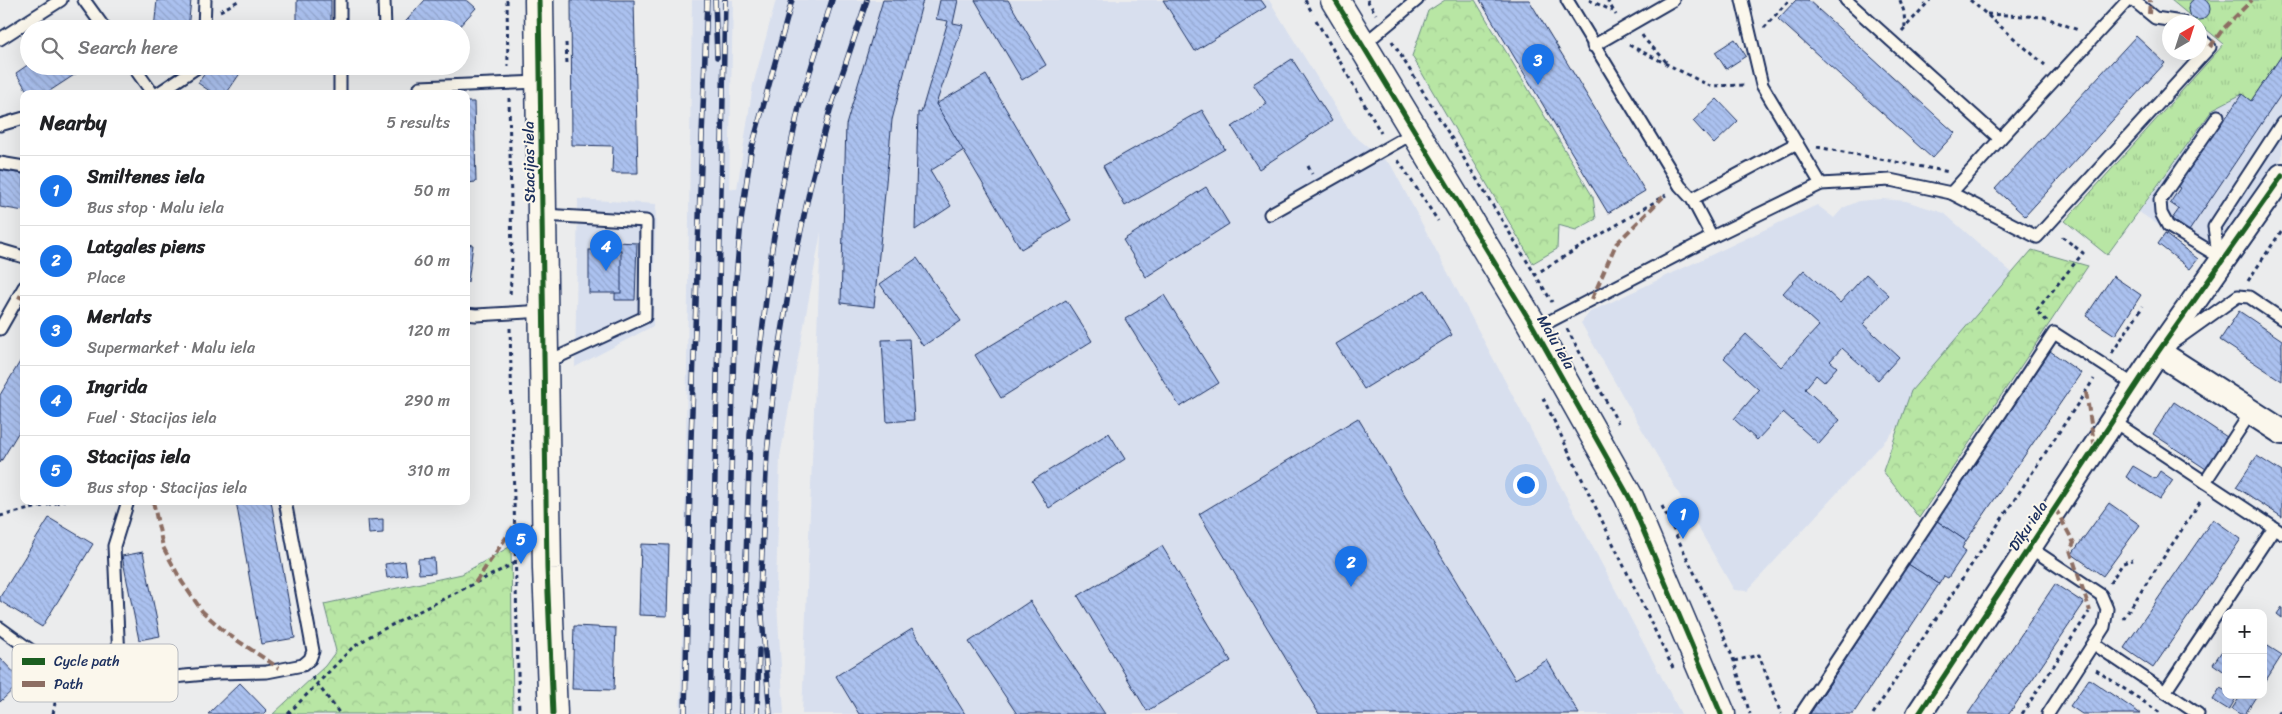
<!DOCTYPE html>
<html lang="en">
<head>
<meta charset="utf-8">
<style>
  body { margin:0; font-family:Sriracha,sans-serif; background:#f6f6f6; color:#202124 }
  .controls { position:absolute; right:15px; bottom:15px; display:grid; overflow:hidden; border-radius:10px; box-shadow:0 5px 20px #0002 }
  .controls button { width:45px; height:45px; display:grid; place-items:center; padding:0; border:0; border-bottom:1px solid #e0e0e0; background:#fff; color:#202124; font:25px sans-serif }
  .compass { position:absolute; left:2162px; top:15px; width:45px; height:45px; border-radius:50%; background:#fff; box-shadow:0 5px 20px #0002; rotate:39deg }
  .you { position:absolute; left:1525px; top:484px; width:18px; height:18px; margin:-12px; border:4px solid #fff; border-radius:50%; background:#1a73e8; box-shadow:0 0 0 8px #1a73e833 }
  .badge { display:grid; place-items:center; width:32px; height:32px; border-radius:50%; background:#1a73e8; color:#fff; font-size:16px; font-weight:700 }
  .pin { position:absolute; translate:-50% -41px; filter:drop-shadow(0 1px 2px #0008) }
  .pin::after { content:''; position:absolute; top:26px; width:18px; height:15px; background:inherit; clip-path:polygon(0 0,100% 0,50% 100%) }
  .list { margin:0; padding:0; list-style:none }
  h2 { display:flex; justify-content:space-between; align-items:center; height:65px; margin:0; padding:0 20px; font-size:21px }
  h2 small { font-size:16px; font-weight:400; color:#757577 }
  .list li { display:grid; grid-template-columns:32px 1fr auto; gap:15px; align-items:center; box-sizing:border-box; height:70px; padding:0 20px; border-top:1px solid #e0e0e0 }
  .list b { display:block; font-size:19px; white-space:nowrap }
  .list p { margin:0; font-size:16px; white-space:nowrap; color:#757577 }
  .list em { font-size:16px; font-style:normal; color:#757577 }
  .icon { flex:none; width:28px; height:28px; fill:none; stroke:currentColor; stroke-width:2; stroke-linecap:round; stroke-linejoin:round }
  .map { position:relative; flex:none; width:2282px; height:714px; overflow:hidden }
  .search { position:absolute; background:#fff; box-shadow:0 5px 20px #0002; left:20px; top:20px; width:450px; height:55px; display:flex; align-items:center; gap:12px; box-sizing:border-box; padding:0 18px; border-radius:28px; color:#757577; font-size:19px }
  .panel { position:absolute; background:#fff; box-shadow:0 5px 20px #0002; left:20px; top:90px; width:450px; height:415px; border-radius:10px }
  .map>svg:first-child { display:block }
  .built { fill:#d8dfee }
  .grass { fill:url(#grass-tufts); stroke:#6a8a81 }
  .forest { fill:url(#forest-crowns); stroke:#6a8a81 }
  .building { fill:url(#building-back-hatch); stroke:#1b2f5e }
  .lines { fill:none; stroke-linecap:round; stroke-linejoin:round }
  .service-casing { stroke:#1b2f5e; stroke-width:15 }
  .minor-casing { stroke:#1b2f5e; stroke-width:28 }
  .tertiary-casing { stroke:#1b2f5e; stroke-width:31 }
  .path { stroke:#1b2f5e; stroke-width:3; stroke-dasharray:4 4; stroke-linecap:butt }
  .service { stroke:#fbf7ec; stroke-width:11 }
  .minor { stroke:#fbf7ec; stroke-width:24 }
  .tertiary { stroke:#fbf7ec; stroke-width:28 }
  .rail-casing { stroke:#1b2f5e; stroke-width:5.5 }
  .rail { stroke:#fbf7ec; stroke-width:4; stroke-dasharray:11; stroke-linecap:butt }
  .quiet { stroke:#8d6e63; stroke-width:4; stroke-dasharray:8 4; stroke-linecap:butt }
  .cycleway-casing { stroke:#fbf7ec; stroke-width:8 }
  .cycleway { stroke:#1b5e20; stroke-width:5 }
  .labels { text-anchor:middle; stroke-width:4; stroke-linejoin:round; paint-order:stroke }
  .street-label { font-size:15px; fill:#1b2f5e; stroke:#fbf7ec }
  .key { fill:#fbf7ec; stroke:#b8bbc1; stroke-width:1 }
  .key-label { font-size:14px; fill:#1b2f5e }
</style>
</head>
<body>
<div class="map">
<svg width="2282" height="714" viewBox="0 0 2282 714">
  <defs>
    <pattern id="grass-tufts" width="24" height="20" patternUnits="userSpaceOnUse" patternTransform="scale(1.25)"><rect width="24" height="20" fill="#b8e6a4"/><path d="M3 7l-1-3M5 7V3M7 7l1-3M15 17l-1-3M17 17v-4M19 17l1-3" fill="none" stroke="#9ec690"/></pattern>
    <pattern id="forest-crowns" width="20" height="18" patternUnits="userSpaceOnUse" patternTransform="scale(1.25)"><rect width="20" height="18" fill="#b8e6a4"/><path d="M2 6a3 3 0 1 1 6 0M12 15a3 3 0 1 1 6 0" fill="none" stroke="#9ec690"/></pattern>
    <pattern id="building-back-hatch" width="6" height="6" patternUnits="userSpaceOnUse" patternTransform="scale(1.25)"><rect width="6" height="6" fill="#abc1ef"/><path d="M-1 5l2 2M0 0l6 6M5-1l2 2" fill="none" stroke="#93a6cf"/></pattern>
  </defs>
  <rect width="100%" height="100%" fill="#ebeced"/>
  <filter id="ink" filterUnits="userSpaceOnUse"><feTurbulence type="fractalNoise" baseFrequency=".02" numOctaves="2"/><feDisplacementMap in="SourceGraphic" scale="10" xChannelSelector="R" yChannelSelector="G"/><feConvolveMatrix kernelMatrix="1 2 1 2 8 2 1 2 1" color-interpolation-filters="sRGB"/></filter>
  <g filter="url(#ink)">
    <!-- built -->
    <g class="built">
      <path d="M692 0H733L729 188 737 189 753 85 776 0H1269L1352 134 1391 165 1681 714H802L821 232 780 457 776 587 784 714H680L684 587Z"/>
      <path d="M2282 55V158L2213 261 2139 212 2213 109 2242 94 2251 100Z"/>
      <path d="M578 199 656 204 653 326 575 367Z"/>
      <path d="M1882 199 1906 201 1944 213 2027 286 1747 591 1734 590 1581 323 1590 312 1817 205 1834 218 1843 208 1859 201Z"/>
    </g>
    <!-- grass -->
    <path class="grass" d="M2171 0H2282V55L2251 101 2242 94 2213 109 2107 255 2065 221 2224 44Z"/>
    <!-- forest -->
    <g class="forest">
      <path d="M1445 0H1475L1593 197 1596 219 1576 230 1558 225 1557 249 1533 263 1412 56 1428 11Z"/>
      <path d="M2032 250 2088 266 1919 518 1883 471 1911 391Z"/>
      <path d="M511 546 513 714H273L325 666 336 651 324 604 462 574Z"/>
    </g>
    <!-- building -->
    <g class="building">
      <circle cx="2199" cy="9" r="11"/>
      <path d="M157 0H191L188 29H154Z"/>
      <rect x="297" y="0" width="34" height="29"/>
      <path d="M425 0H467L476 8 457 29H399Z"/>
      <path d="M571 0H634L638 173H612L613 146 572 145Z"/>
      <path d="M883 0H923L892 120 874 307 841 303 846 125Z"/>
      <path d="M940 0H958L953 23 963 25 936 104 964 150 930 171 951 206 915 230 918 112 921 113 948 21 936 19Z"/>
      <path d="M975 0H1008L1046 65 1022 80Z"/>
      <path d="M1163 0H1261L1266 7 1195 51Z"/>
      <path d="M1480 0H1529L1645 191 1608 213Z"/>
      <path d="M1796 0H1808L1955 133 1932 158 1778 19Z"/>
      <path d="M2136 36 2165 63 2025 216 1995 189Z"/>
      <path d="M1735 39 1746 56 1726 69 1715 52Z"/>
      <path d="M2282 55V93L2189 231 2172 219 2179 209 2170 203 2180 188 2177 186 2223 117 2225 119 2242 94 2251 101Z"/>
      <path d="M1292 59 1332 121 1259 169 1232 127 1267 104 1253 84Z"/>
      <path d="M29 64V66H88L45 94H29L16 73Z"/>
      <path d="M210 66H245L226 94H214L198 83Z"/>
      <path d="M298 66H331V68L298 69Z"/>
      <path d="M986 75 1071 220 1021 249 936 104Z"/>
      <path d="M1717 99 1738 121 1714 144 1693 121Z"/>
      <path d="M466 102H474L476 182 466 183Z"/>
      <path d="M1202 110 1225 149 1125 206 1103 166Z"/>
      <path d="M0 170 24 174V211L0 207Z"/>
      <path d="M1206 187 1229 224 1146 277 1123 240Z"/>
      <path d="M2165 234 2198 259 2190 269 2158 244Z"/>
      <path d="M616 242 637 243 635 300H615Z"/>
      <path d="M466 244 473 245 468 282 466 281Z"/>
      <rect x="589" y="250" width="32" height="43"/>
      <path d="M917 258 961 321 923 346 880 284Z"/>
      <path d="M1804 270 1840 303 1866 274 1889 295 1863 324 1899 357 1878 380 1842 348 1830 361 1837 367 1824 382 1816 375 1805 389 1840 420 1819 444 1783 412 1757 440 1734 419 1759 390 1724 358 1746 334 1781 367 1819 326 1783 293Z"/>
      <path d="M2113 276 2141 295 2115 335 2086 316Z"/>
      <path d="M1425 290 1452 335 1364 389 1336 344Z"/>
      <path d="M1164 295 1219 383 1180 407 1125 319Z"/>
      <path d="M1066 300 1092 341 1001 398 975 355Z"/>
      <path d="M2239 311 2282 340V381L2220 340Z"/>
      <path d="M909 339 914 420 887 422 882 340Z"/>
      <path d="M2050 351 2081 373 1966 541 1937 521Z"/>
      <path d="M24 355V423L0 463V395Z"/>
      <path d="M2174 402 2227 437 2206 469 2153 434Z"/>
      <path d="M1358 418 1515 679 1547 660 1579 714H1319L1199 514Z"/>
      <path d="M1109 433 1125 459 1049 508 1032 481Z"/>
      <path d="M2257 456 2282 472V517L2236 487Z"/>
      <path d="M2133 466 2155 479 2160 471 2173 480 2160 499 2126 477Z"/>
      <path d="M236 501H271L295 638 261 644Z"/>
      <path d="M2109 503 2140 525 2103 576 2072 554Z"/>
      <path d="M49 518 93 544 42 627 0 601V597Z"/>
      <path d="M383 519V533L369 534 368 520Z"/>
      <path d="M2213 519 2241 539 2153 668 2124 648Z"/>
      <path d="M1937 521 1966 541 1962 548 1966 551 1948 578 1944 576 1939 584 1908 564 1925 534 1927 536Z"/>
      <path d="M641 544 669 545 667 616 639 615Z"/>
      <path d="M1162 546 1231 661 1147 711 1078 596Z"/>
      <path d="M143 552 160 636 139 640 122 556Z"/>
      <path d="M434 558 435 573 419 574 418 559Z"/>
      <path d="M405 561 407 575 387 578 385 564Z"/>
      <path d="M1908 564 1939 584 1853 714H1810Z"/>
      <path d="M2055 584 2084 603 2009 714H1968Z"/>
      <path d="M1030 601 1105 714H1017L969 642Z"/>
      <path d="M2282 607V618L2277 614Z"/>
      <path d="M574 626 616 628 614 690 572 689Z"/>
      <path d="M912 629 965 714H859L836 676Z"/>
      <path d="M2263 643 2282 655 2263 685Z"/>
      <path d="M2226 645V673L2213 664Z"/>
      <path d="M0 658 22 681 0 702Z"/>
      <path d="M2089 679 2141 714H2082L2070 706Z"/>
      <path d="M240 683 267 711 264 714H208Z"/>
      <path d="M2220 688 2226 691V695L2236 698 2229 710 2213 700Z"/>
      <path d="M2241 695H2257L2245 714H2240L2232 709Z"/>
    </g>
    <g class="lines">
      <defs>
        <g id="service">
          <path d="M84 0 105 29"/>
          <path d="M340 0V29"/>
          <path d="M384 0 385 29"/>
          <path d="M1567 0 1680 186 1692 199 1712 237"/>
          <path d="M1742 0 1762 85 1821 184"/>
          <path d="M2133 0 2155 18 2182 22"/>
          <path d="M204 29 205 0"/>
          <path d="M0 39 61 0"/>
          <path d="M1363 45 1417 0"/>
          <path d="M1593 46 1673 0"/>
          <path d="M133 66 153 94"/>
          <path d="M340 66V94"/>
          <path d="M420 87 540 82"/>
          <path d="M157 94 199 66"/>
          <path d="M2218 116 2160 200 2161 213 2168 226 2218 256"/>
          <path d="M0 125 24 118"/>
          <path d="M2000 139 2128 0"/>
          <path d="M0 163 24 167"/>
          <path d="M1951 193 2037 237 2210 47 2200 38"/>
          <path d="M1692 199 1797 143"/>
          <path d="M1270 214 1415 132"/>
          <path d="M543 215 646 221 645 317 545 363"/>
          <path d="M0 250 24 257"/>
          <path d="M2219 260 2214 227 2282 123"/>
          <path d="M466 314 476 315 544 311"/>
          <path d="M0 329 24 287"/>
          <path d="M1535 329 1712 237 1821 184 1890 180 1951 193 2000 139 1846 0"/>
          <path d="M2175 341 2238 296 2249 297 2282 319"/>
          <path d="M2113 421 2282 533"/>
          <path d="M2205 482 2251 412"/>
          <path d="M2029 547 2101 595 2107 609 2104 627 2048 714"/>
          <path d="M0 628 58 670 83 677 120 682 217 673 267 672 303 665 310 659 313 651 285 501"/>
          <path d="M2094 644 2198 714"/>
          <path d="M120 682 114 546 128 501"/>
          <path d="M2165 692 2274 528"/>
          <path d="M1801 714 2054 333 2136 386"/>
        </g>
        <g id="minor">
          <path d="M2158 352 2282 432"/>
          <path d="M1919 714 2158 352 2282 176"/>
        </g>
        <g id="tertiary">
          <path d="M539 0 547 569 553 714"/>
          <path d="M1335 0 1530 321 1629 497 1721 714"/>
        </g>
      </defs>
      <!-- service casing -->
      <use href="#service" class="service-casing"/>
      <!-- minor casing -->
      <use href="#minor" class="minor-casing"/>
      <!-- tertiary casing -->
      <use href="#tertiary" class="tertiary-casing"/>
      <!-- path -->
      <g class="path">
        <path d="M507 0 508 67"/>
        <path d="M1305 0 1313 14"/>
        <path d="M1367 0 1376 14"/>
        <path d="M1589 0 1613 11"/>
        <path d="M1607 0 1616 15"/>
        <path d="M1900 0 1904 12 1905 27"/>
        <path d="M1970 0 2045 65"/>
        <path d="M220 11 240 0"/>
        <path d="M1987 14 2044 17 2078 30"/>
        <path d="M1316 20 1381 133"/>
        <path d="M1764 28 1789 0"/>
        <path d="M1902 31 1930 0"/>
        <path d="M1642 35C1647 44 1659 52 1666 62"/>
        <path d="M1392 41 1552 302"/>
        <path d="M566 43 567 64"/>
        <path d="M1629 45 1710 86 1745 85"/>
        <path d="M509 98 512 258 510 297"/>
        <path d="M1817 147 1949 172"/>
        <path d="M1398 160 1438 221"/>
        <path d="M1308 166 1312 174"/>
        <path d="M1534 275 1666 195"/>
        <path d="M2248 281 2282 230"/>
        <path d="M2047 321 2036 311 2083 253 2060 235"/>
        <path d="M510 328 519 714"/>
        <path d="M1567 329 1618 423"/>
        <path d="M2112 353 2143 306"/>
        <path d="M1543 398 1673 668"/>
        <path d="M1662 506 1718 622 1734 661 1750 714"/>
        <path d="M0 516 64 501"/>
        <path d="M2110 583 2123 563 2133 560"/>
        <path d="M2123 619 2202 499"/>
        <path d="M1734 661 1759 655 1781 714"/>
        <path d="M2096 670 2162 714"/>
        <path d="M312 677 340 714"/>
        <path d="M53 714 55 703 53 685"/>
        <path d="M288 714 352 648 372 635 517 562"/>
        <path d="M1873 714 2094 379"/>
        <path d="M2022 714 2089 612"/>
        <path d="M2278 714 2282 708"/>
      </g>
      <!-- service -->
      <use href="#service" class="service"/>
      <!-- minor -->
      <use href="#minor" class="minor"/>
      <!-- tertiary -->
      <use href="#tertiary" class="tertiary"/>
      <defs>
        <g id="rail">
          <path d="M715 0 717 57"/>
          <path d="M685 714 691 439 707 0"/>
          <path d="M710 714 725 0"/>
          <path d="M726 714 735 291 741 221 751 151 792 0"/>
          <path d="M741 714 750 435 772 248 784 177 799 107 832 0"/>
          <path d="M757 714 759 650"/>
          <path d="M770 714 760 592 767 453 775 375 791 277 811 183 830 110 867 0"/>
        </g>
      </defs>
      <!-- rail casing -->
      <use href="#rail" class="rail-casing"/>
      <!-- rail -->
      <use href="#rail" class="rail"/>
      <!-- quiet -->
      <g class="quiet">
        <path d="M2149 14 2150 0"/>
        <path d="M2210 47 2223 29 2252 0"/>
        <path d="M18 296 24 299"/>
        <path d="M1592 299 1616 244 1663 197"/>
        <path d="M2086 392 2095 449"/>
        <path d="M153 501 163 547 182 582 202 611 226 633 279 668"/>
        <path d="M2055 508 2074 543 2070 550 2090 611"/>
        <path d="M475 583 516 523"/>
      </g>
      <defs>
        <g id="cycleway">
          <path d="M539 0 547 569 553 714"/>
          <path d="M1335 0 1530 321 1629 497 1721 714"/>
          <path d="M1919 714 2158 352 2282 176"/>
        </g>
      </defs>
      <!-- cycleway casing -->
      <use href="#cycleway" class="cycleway-casing"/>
      <!-- cycleway -->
      <use href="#cycleway" class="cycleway"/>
    </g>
  </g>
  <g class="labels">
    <!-- street labels -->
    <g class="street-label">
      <text transform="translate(529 162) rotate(-91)" y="5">Stacijas iela</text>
      <text transform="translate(1556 342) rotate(60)" y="5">Malu iela</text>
      <text transform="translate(2028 526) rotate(-56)" y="5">Dīķu iela</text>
    </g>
  </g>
  <!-- legend -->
  <rect x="12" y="644" width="166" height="58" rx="8" class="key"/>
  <rect x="22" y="658" width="23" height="7" fill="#1b5e20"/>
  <rect x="22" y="681" width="23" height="6" fill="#8d6e63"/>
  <g class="key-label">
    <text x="54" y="666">Cycle path</text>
    <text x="54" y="689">Path</text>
  </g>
</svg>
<div class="controls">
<button>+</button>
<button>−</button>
</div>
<svg class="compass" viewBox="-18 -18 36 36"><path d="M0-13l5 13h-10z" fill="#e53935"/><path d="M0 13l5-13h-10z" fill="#757577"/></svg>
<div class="you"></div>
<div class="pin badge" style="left:1683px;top:539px">1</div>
<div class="pin badge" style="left:1351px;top:587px">2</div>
<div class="pin badge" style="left:1538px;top:85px">3</div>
<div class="pin badge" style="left:606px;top:271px">4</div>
<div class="pin badge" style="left:521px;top:564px">5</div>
<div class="search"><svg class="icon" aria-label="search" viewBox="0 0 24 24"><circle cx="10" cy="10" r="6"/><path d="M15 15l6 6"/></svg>Search here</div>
<section class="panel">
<h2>Nearby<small>5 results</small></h2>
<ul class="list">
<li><span class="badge">1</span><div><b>Smiltenes iela</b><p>Bus stop · Malu iela</p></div><em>50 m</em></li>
<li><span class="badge">2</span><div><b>Latgales piens</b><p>Place</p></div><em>60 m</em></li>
<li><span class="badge">3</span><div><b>Merlats</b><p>Supermarket · Malu iela</p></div><em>120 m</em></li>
<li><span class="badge">4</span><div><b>Ingrida</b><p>Fuel · Stacijas iela</p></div><em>290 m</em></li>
<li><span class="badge">5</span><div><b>Stacijas iela</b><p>Bus stop · Stacijas iela</p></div><em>310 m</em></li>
</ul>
</section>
</div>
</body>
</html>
